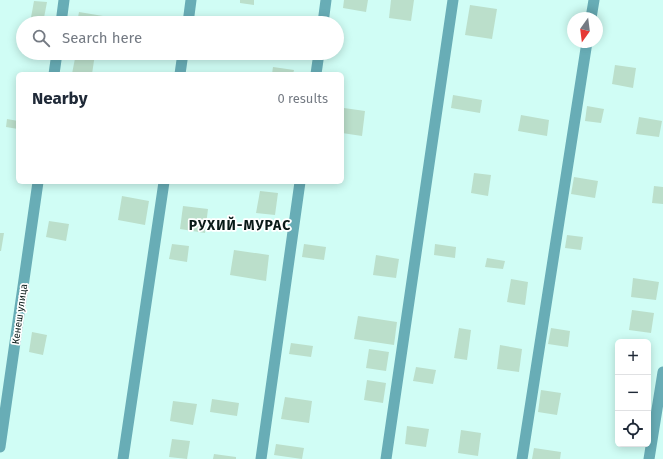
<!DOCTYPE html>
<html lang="en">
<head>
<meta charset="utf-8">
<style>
  body { margin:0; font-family:"Fira Sans",sans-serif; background:#f2f2f3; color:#1f2937 }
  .controls { position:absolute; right:12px; bottom:12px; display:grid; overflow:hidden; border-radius:6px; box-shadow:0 2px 10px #0003 }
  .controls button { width:36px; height:36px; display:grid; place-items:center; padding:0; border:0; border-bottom:1px solid #e0e1e3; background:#fff; color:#1f2937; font:20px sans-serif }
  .compass { position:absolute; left:567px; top:12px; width:36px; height:36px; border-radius:50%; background:#fff; box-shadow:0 2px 10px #0003; rotate:194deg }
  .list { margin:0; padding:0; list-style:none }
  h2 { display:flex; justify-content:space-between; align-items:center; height:52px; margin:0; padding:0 16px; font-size:17px }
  h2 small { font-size:13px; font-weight:400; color:#747a83 }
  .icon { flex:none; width:22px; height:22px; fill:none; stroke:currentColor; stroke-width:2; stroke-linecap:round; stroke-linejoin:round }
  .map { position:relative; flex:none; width:663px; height:459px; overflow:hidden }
  .search { position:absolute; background:#fff; box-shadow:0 2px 10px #0003; left:16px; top:16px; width:328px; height:44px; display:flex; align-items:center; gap:10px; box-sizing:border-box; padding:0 14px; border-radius:22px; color:#747a83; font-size:15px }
  .panel { position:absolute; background:#fff; box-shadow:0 2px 10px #0003; left:16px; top:72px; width:328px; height:112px; border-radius:6px }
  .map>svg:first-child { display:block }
  .building { fill:#bbdfcb }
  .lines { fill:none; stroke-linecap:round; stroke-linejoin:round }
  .minor { stroke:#68adb6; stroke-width:11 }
  .labels { text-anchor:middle; stroke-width:3.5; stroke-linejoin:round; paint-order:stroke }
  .street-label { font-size:10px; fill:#091a18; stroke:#fff }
  .district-label { font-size:14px; font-weight:bold; letter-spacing:1px; fill:#091a18; stroke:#fff }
</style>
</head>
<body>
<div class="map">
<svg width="663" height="459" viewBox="0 0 663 459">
  <rect width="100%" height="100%" fill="#d0fdf5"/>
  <!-- building -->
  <g class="building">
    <path d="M240 0H254V5L240 3Z"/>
    <path d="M344 0H368L366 12 343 8Z"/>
    <path d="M391 0H414L411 21 389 18Z"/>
    <path d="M34 1 47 2 43 23H30Z"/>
    <path d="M470 5 497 9 492 39 465 35Z"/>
    <path d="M79 12 103 16 102 23H77Z"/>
    <path d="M76 53 95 54 92 74H72Z"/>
    <path d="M615 65 636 68 633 88 612 84Z"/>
    <path d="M273 67 294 70 293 74H272Z"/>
    <path d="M453 95 482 100 480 113 451 108Z"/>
    <path d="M587 106 604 109 601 123 585 121Z"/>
    <path d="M344 108 365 111 362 136 342 133Z"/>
    <path d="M521 115 549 120 547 136 518 131Z"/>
    <path d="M639 117 662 121 659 137 636 134Z"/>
    <path d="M7 119 18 121V129L6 127Z"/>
    <path d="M474 173 491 175 488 196 471 193Z"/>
    <path d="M574 177 598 181 595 198 571 194Z"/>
    <path d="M654 186 663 187V204L652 203Z"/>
    <path d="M260 191 278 193 275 215 256 213Z"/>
    <path d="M122 196 149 201 145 225 118 220Z"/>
    <path d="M183 206 208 209 205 233 180 229Z"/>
    <path d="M49 221 69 224 66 241 46 237Z"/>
    <path d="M0 233H4L1 251H0Z"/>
    <path d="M567 235 583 237 581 250 565 248Z"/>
    <path d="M172 244 189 246 187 262 169 259Z"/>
    <path d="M304 244 326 247 324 260 302 257Z"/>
    <path d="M435 244 456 247 455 258 434 255Z"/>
    <path d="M234 250 269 255 266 281 230 275Z"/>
    <path d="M376 255 399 259 396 278 373 275Z"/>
    <path d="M487 258 505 261 503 269 485 267Z"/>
    <path d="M633 278 659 282 656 300 631 297Z"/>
    <path d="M511 279 528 282 525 305 507 302Z"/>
    <path d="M632 310 654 313 651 333 629 330Z"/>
    <path d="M358 316 397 322 394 345 354 339Z"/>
    <path d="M459 328 471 330 467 360 454 358Z"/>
    <path d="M551 328 570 331 568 347 548 344Z"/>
    <path d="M32 332 47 335 43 355 29 352Z"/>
    <path d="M291 343 313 346 311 357 289 354Z"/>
    <path d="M500 345 522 349 519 372 497 369Z"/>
    <path d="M369 349 389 352 386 371 366 368Z"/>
    <path d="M416 367 436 370 433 384 413 381Z"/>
    <path d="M367 380 386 383 383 403 364 400Z"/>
    <path d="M541 390 561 393 557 415 538 412Z"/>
    <path d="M285 397 312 401 309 423 281 419Z"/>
    <path d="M212 399 239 403 237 416 210 412Z"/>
    <path d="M173 401 197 404 193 425 170 421Z"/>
    <path d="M407 426 429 429 426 447 405 444Z"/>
    <path d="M461 430 481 433 478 456 458 453Z"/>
    <path d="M172 439 190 441 187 459 169 457Z"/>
    <path d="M276 444 304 448 302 459 274 455Z"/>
    <path d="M534 448 561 452 560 459H532Z"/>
    <path d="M214 454 236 457V459H213Z"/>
  </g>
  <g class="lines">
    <!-- minor -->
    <g class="minor">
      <path d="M591 18 594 0"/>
      <path d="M61 23 64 0"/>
      <path d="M188 23 191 0"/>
      <path d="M323 23 326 0"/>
      <path d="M54 74 57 53"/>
      <path d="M180 74 183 53"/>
      <path d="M316 74 319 53"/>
      <path d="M0 447 38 182"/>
      <path d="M123 459 164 182"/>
      <path d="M261 459 300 182"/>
      <path d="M386 459 453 0"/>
      <path d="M522 459 587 42"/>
      <path d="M649 459 663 372"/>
    </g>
  </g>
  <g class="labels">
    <!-- street labels -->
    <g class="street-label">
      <text transform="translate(19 314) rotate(-82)" y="4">Кенеш улица</text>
    </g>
    <!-- district labels -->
    <g class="district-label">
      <text x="240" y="230">РУХИЙ-МУРАС</text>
    </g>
  </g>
</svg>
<div class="controls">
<button>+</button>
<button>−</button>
<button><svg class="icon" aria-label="locate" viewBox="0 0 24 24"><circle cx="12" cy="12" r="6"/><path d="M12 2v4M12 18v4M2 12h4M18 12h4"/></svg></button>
</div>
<svg class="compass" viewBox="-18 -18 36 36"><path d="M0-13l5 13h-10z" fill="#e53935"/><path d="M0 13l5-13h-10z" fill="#747a83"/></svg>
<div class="search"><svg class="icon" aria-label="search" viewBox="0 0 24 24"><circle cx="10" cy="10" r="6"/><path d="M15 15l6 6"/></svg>Search here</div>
<section class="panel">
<h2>Nearby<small>0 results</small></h2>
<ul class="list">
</ul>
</section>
</div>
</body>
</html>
